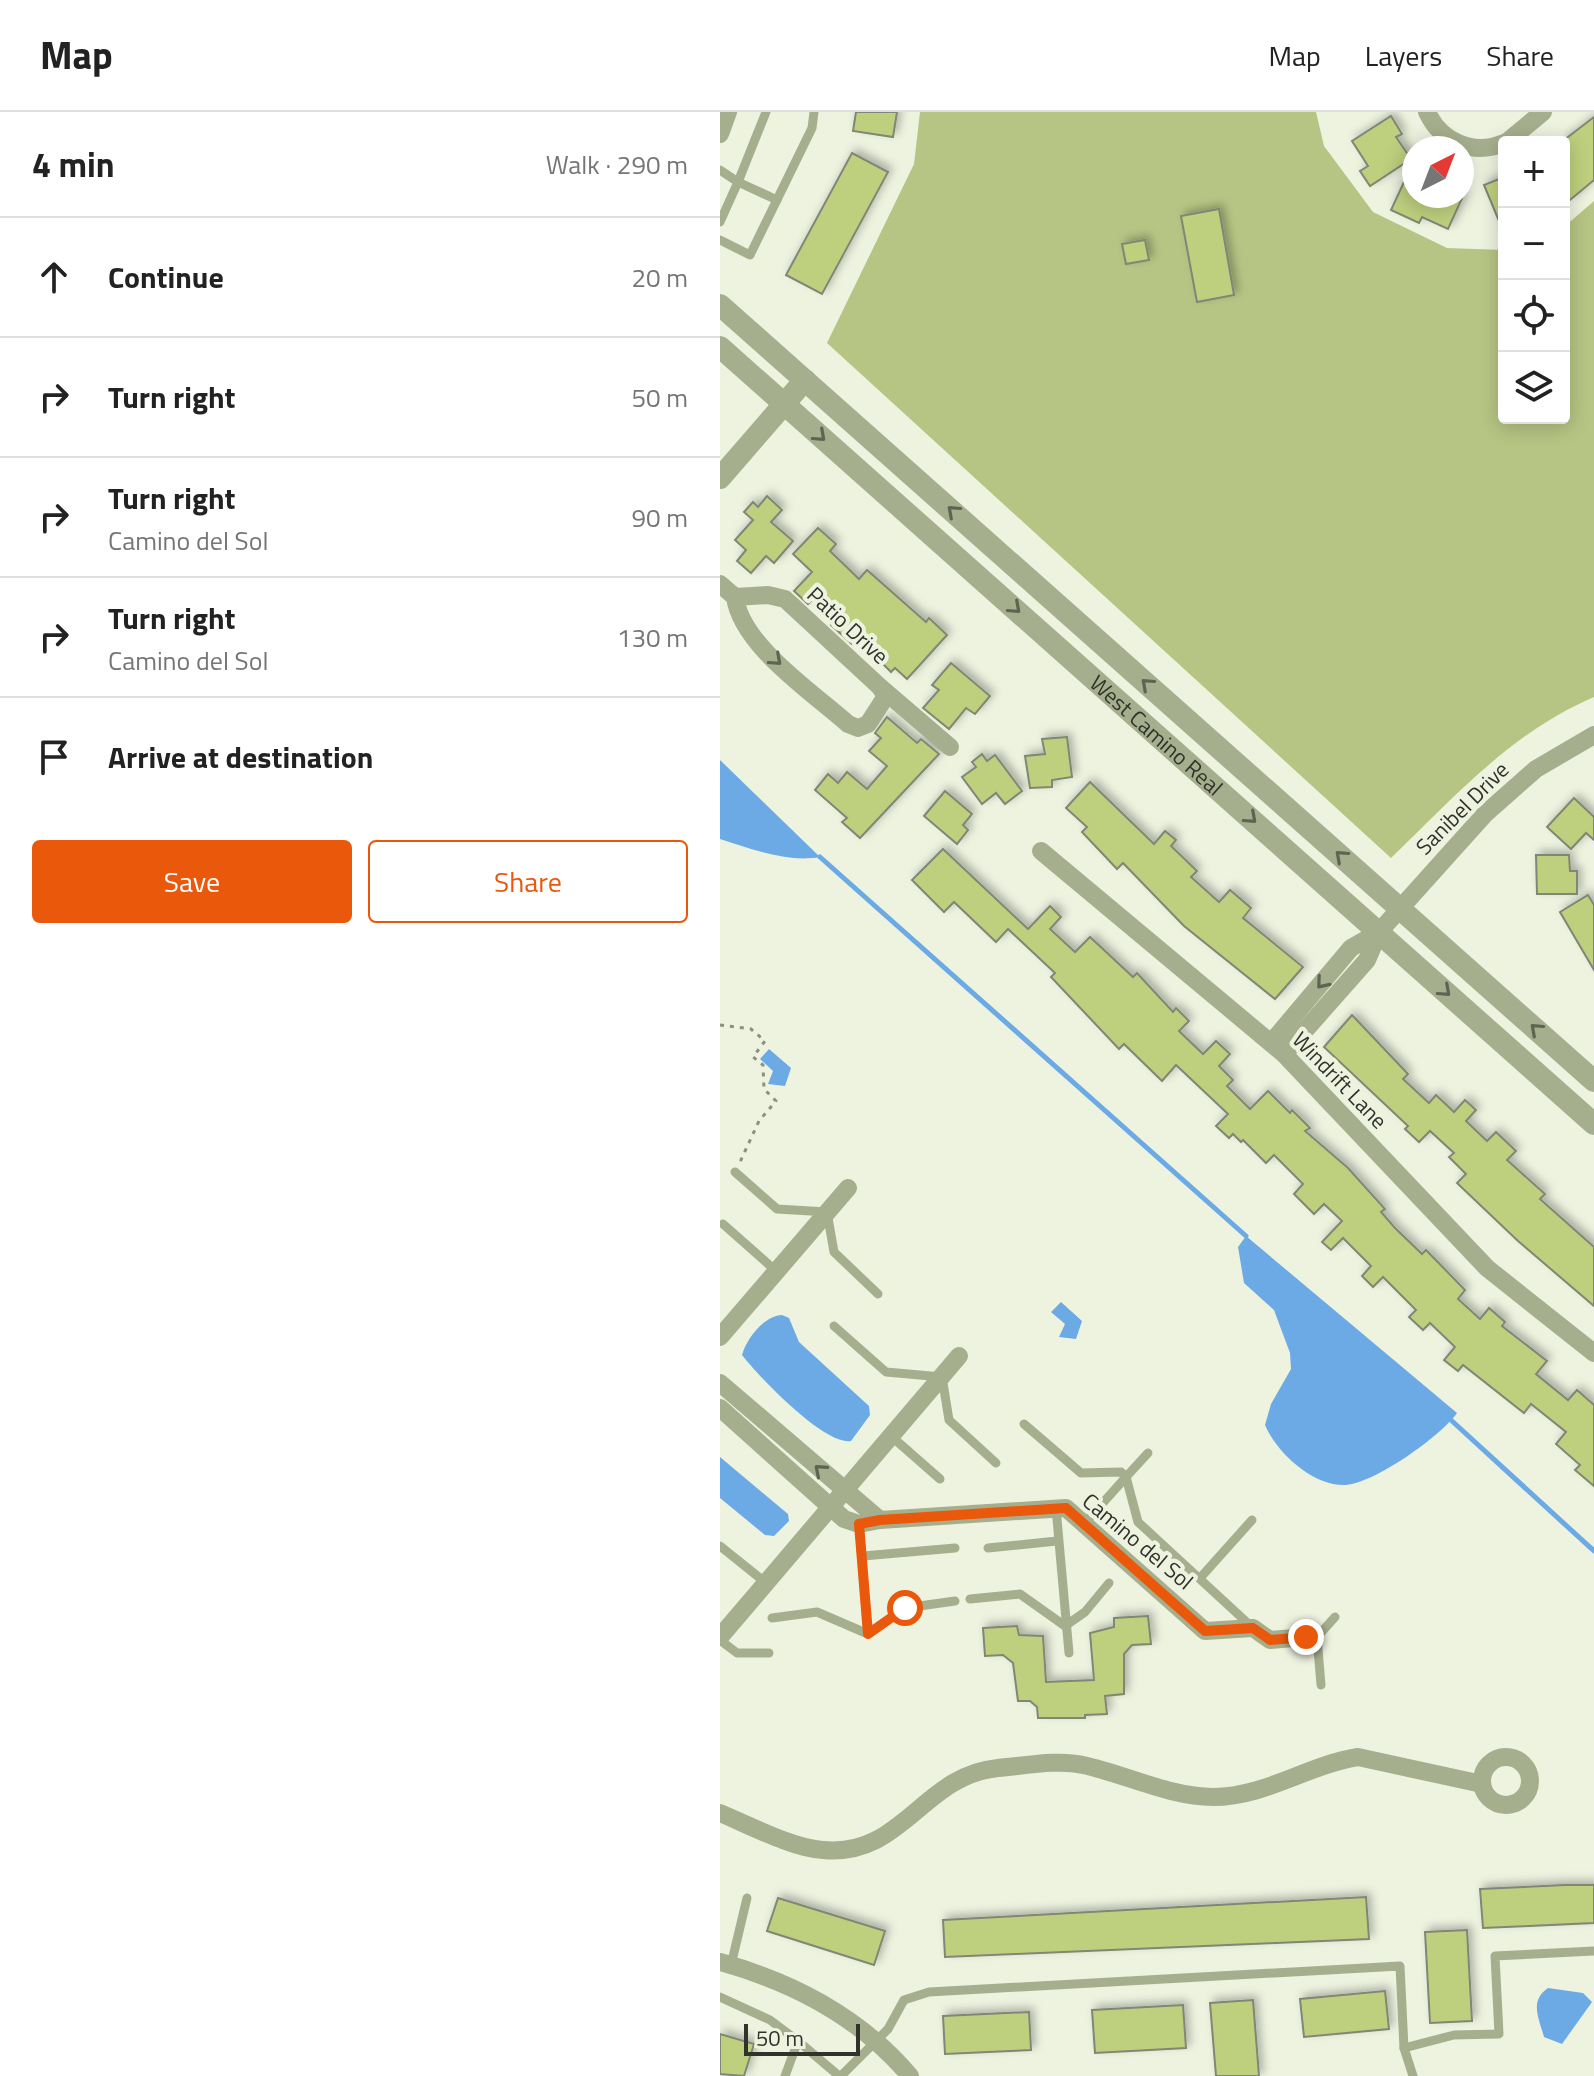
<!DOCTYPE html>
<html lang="en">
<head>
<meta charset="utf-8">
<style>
  body { margin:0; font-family:"Titillium Web",sans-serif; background:#f6f6f6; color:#222 }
  .controls { position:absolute; right:24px; top:24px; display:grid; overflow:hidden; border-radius:8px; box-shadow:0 4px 20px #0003 }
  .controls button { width:72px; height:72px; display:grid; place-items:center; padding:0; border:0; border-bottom:2px solid #e0e0e0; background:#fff; color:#222; font:40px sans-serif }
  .compass { position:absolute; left:682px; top:24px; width:72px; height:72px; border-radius:50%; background:#fff; box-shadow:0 4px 20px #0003; rotate:42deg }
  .scale { position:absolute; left:24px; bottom:20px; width:116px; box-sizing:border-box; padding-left:8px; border:4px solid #30322b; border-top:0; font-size:22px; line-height:28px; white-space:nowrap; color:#30322b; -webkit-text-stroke:6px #eef3e0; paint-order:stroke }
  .stop { position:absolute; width:24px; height:24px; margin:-18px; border:6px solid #ea580c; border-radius:50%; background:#fff }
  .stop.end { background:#ea580c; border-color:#fff; box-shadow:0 2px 8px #0008 }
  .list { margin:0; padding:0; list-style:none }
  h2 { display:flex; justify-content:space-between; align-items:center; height:104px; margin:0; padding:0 32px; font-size:34px }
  h2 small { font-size:26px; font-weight:400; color:#767676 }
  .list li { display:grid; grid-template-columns:52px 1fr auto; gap:24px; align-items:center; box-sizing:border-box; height:120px; padding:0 32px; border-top:2px solid #e0e0e0 }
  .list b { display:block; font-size:30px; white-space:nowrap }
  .list p { margin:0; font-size:26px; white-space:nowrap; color:#767676 }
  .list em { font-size:26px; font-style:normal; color:#767676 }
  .actions { display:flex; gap:16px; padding:24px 32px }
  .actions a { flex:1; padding:18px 0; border:2px solid #ea580c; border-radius:8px; text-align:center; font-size:28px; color:#ea580c }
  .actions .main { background:#ea580c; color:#fff }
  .icon { flex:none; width:44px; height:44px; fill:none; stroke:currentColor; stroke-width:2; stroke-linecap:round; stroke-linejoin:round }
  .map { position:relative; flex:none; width:874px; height:1964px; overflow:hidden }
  header { display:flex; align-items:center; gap:48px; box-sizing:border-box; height:112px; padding:0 40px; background:#fff; border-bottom:2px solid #e0e0e0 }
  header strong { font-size:38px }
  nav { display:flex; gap:44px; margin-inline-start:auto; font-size:28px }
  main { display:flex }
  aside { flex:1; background:#fff }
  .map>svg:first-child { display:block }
  .green { fill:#b6c584 }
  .water { fill:#6caae5 }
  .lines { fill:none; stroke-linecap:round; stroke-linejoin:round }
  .stream { stroke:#6caae5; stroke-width:5 }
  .building { fill:#bed07e; stroke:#818675; stroke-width:2; filter:url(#shadow) }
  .path { stroke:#8c8f83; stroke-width:3; stroke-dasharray:4 6; stroke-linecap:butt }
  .service { stroke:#a6af8d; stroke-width:9 }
  .minor { stroke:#a6af8d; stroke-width:18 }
  .tertiary { stroke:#a6af8d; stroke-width:22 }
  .oneway { stroke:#5f6452 }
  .route { stroke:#ea580c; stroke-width:10 }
  .labels { text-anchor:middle; stroke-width:8; stroke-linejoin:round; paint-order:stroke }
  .street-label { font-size:22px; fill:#30322b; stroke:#eef3e0 }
</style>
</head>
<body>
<header>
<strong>Map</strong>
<nav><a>Map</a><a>Layers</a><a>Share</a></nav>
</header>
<main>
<aside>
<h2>4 min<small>Walk · 290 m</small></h2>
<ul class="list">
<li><svg class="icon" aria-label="ahead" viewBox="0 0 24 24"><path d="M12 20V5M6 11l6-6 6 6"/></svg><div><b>Continue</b></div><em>20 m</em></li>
<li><svg class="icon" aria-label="right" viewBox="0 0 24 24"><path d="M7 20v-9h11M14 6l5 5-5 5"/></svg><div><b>Turn right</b></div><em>50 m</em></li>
<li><svg class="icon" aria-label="right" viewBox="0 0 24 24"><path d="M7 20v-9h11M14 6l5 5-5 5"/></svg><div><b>Turn right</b><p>Camino del Sol</p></div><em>90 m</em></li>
<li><svg class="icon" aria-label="right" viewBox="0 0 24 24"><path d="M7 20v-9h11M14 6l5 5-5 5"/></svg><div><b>Turn right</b><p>Camino del Sol</p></div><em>130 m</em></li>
<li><svg class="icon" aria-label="arrive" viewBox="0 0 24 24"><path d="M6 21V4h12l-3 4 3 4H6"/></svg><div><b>Arrive at destination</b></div></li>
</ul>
<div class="actions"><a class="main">Save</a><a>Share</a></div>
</aside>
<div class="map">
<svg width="874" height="1964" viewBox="0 0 874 1964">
  <defs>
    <filter id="shadow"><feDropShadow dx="4" dy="-4" stdDeviation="4" flood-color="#0004"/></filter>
  </defs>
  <rect width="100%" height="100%" fill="#eef3e0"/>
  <!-- green -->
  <path class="green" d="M200 0H596L604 34 653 100 727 136 784 138V306H844V115L874 89V585C792 620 734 685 671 746L107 231 194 52Z"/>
  <!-- water -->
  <g class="water">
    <path d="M0 648 100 745C67 751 32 737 0 727Z"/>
    <path d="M49 937 71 956 65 974 48 972 53 959 40 947Z"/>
    <path d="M526 1124 737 1301C722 1323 654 1372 625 1373 593 1374 557 1341 545 1313L551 1292 571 1257 570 1241 554 1198 524 1171 518 1135Z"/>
    <path d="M341 1190 362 1209 356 1227 339 1225 345 1212 331 1200Z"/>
    <path d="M62 1203 69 1206 79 1230 149 1294 150 1303 131 1329C105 1334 39 1265 22 1243 27 1226 44 1204 62 1203Z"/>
    <path d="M0 1345 68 1402 69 1409 54 1424 45 1423 0 1386Z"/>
    <path d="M828 1876 863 1881 872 1890 842 1932 824 1925C819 1906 809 1889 828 1876Z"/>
  </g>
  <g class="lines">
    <!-- stream -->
    <g class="stream">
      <path d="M100 745 526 1124"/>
      <path d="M732 1309 874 1439"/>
    </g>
  </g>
  <!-- building -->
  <g class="building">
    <path d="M136 0H177L173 25 133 19Z"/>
    <path d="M671 4 682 22 676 25 691 47 650 74 640 59 648 54 632 29Z"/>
    <path d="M874 5V68L850 88 844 82V28Z"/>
    <path d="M132 41 168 60 102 182 66 163Z"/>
    <path d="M784 65V121L764 73Z"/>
    <path d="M684 70 694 74V84H743L728 117 702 105 699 111 671 98Z"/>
    <path d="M499 97 514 183 477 190 461 104Z"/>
    <path d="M425 128 429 148 406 152 402 132Z"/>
    <path d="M47 384 62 398 51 410 73 429 54 451 46 444 31 461 17 449 26 438 15 428 33 408 24 400 33 390 38 395Z"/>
    <path d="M98 416 116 432 110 439 139 467 147 458 206 510 209 506 227 523 187 567 175 556 171 560 162 551 165 547 139 524 132 532 111 513 120 503 98 481 88 492 74 479 92 460 73 442Z"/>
    <path d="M231 551 270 584 255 602 246 596 229 617 203 596 219 578 212 573Z"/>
    <path d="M167 605 197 631 201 627 219 642 140 726 122 710 127 706 95 678 108 662 118 671 127 660 147 677 167 654 149 639 161 626 155 621Z"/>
    <path d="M347 625 352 665 332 668V675L310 676 305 644 325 642 322 627Z"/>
    <path d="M262 642 267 649 275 643 302 679 285 692 276 681 262 692 242 665 256 655 252 650Z"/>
    <path d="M370 670 434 732 445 719 456 728 451 734 477 759 471 765 499 790 510 778 531 796 523 806 583 855 555 887 464 814 403 751 397 757 362 720 367 715 346 696Z"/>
    <path d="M225 679 252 702 243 713 248 718 237 732 204 704Z"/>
    <path d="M854 686 874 705V728L866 721 851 737 827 715Z"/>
    <path d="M223 737 308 817 330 794 341 805 330 817 355 840 370 825 413 865 417 861 453 900 456 896 469 909 459 919 483 942 496 929 510 942 499 954 513 968 507 974 530 997 548 979 570 1001 572 998 590 1016 585 1019 628 1056 665 1097 661 1100 675 1116 702 1142 706 1138 745 1178 738 1187 760 1207 769 1196 785 1210 782 1214 827 1249 816 1262 848 1288 857 1278 874 1293V1374L855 1358 860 1353 836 1332 846 1320 811 1292 804 1301 743 1253 738 1259 724 1248 735 1235 710 1211 703 1218 689 1205 696 1198 663 1165 653 1175 642 1164 651 1154 623 1126 611 1138 602 1130 622 1109 604 1092 594 1102 574 1082 583 1072 554 1043 546 1051 523 1028 521 1030 513 1022 509 1026 496 1014 508 1002 456 953 442 969 404 932 399 937 331 865 335 861 288 817 276 830 234 790 224 800 192 768Z"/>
    <path d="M816 743H849L850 759H857V782H817Z"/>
    <path d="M868 783 874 793V858L840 800Z"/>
    <path d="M632 903 688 962 683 967 709 991 716 983 734 1000 745 988 756 998 746 1009 767 1029 776 1020 796 1039 787 1048 825 1082 820 1087 874 1135V1194L798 1129 737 1071 746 1062 729 1045 734 1041 710 1019 699 1030 685 1017 688 1014 604 935Z"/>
    <path d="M428 1504 431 1532 412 1533 404 1542V1582L385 1584 387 1602 365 1603V1606H318L317 1595 310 1589H298L293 1551 283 1543 265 1544 263 1516 297 1514 299 1523 323 1524 326 1570 374 1568 370 1521 394 1515V1506Z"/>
    <path d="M845 1773H874V1811L763 1816 760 1777Z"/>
    <path d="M646 1785 649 1827 225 1845 223 1808Z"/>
    <path d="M58 1786 165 1819 154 1853 47 1819Z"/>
    <path d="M747 1818 752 1909 710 1911 705 1820Z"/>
    <path d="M665 1879 669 1917 584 1925 580 1887Z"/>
    <path d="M533 1888 539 1964H496L490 1891Z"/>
    <path d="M463 1893 466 1936 375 1941 372 1898Z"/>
    <path d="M309 1900 311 1938 225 1942 223 1904Z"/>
    <path d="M0 1922 34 1932 24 1964 0 1962Z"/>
  </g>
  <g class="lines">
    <!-- path -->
    <path class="path" d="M0 913 31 917 45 929 33 945 43 953 44 977 56 989 39 1009 20 1050"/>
    <!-- service -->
    <g class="service">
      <path d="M46 0 18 70 57 88"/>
      <path d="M0 58 18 70 0 110"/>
      <path d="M0 128 30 143 92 16 94 0"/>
      <path d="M15 1060 57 1097 107 1100 114 1140 158 1182"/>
      <path d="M3 1112 56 1159"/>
      <path d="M114 1214 166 1260 222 1265 229 1308 276 1351"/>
      <path d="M304 1312 361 1361 401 1360 406 1365 364 1412"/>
      <path d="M171 1324 220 1367"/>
      <path d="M428 1341 406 1365 418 1410 533 1516"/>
      <path d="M336 1396 349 1541"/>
      <path d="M139 1412 148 1522"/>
      <path d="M0 1434 46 1471"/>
      <path d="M268 1436 337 1429"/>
      <path d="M143 1444 235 1436"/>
      <path d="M481 1465 532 1408"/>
      <path d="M250 1487 300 1482 345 1514 365 1500 389 1471"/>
      <path d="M52 1506 97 1500 148 1522 185 1496 235 1489"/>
      <path d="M586 1525H597L601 1573"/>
      <path d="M597 1525 615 1505"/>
      <path d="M0 1528 17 1541H49"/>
      <path d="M11 1853 27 1786"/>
      <path d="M0 1885 50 1908 78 1929"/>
      <path d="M684 1936 734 1923 779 1922 775 1844 874 1839"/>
      <path d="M65 1964 78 1929 119 1964"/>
      <path d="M121 1964 168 1917 184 1888 209 1880 680 1854 684 1936 693 1964"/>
    </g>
    <!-- minor -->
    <g class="minor">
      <path d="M707 0C721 30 753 44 784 31"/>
      <path d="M0 22 8 0"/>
      <path d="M787 30 823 0"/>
      <path d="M0 472 15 485C21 533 92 580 128 612L138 616 148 612 166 584 160 575 65 487 48 483 15 485"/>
      <path d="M160 575 230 635"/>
      <path d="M321 739 564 942 767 1156 874 1241"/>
      <path d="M551 931 631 836 659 820 765 702 816 657 874 623"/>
      <path d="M564 942 647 848 659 820"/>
      <path d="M0 1225 128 1076"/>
      <path d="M0 1271 160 1408"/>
      <path d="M0 1296 124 1407 139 1412 160 1408 346 1396 485 1519 533 1516 550 1528 586 1525"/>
      <path d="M0 1525 239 1244"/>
      <circle cx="786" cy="1669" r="24"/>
      <path d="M0 1701C29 1713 72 1736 103 1738 182 1746 203 1663 278 1656 304 1654 338 1647 363 1653 405 1662 450 1685 493 1685 545 1685 588 1653 638 1645L762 1672"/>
      <path d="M0 1850C73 1870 140 1905 190 1964"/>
    </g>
    <!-- tertiary -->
    <g class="tertiary">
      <path d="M0 193 874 969"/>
      <path id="s1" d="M0 235 874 1012"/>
      <path d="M0 366 85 268"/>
    </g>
  </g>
  <!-- one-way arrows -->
  <defs><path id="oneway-chevron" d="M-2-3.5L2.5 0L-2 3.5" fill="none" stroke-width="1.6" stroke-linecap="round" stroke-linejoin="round" transform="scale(2)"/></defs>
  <g class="oneway">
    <use href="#oneway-chevron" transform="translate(100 324) rotate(42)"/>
    <use href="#oneway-chevron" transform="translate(233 399) rotate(-138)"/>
    <use href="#oneway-chevron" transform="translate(295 496) rotate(42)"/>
    <use href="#oneway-chevron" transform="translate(56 548) rotate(42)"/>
    <use href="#oneway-chevron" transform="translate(427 572) rotate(-138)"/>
    <use href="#oneway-chevron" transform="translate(531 706) rotate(42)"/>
    <use href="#oneway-chevron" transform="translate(621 744) rotate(-138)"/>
    <use href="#oneway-chevron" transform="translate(602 871) rotate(130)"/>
    <use href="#oneway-chevron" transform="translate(725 879) rotate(42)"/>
    <use href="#oneway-chevron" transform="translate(816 917) rotate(-138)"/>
    <use href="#oneway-chevron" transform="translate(100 1358) rotate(-139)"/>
  </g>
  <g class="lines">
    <!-- route -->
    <path class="route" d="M185 1496 148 1522 139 1412 160 1408 346 1396 485 1519 533 1516 550 1528 586 1525"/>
  </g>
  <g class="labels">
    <!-- street labels -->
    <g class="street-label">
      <text transform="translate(128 513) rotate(43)" y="8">Patio Drive</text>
      <text dy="8" stroke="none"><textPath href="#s1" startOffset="584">West Camino Real</textPath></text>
      <text transform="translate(742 696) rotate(-45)" y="8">Sanibel Drive</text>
      <text transform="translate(620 968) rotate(46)" y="8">Windrift Lane</text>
      <text transform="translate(418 1429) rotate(40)" y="8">Camino del Sol</text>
    </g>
  </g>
</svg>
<div class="controls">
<button>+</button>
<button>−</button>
<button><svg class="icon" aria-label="locate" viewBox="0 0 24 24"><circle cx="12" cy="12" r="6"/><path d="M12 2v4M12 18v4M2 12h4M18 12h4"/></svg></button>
<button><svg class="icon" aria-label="layers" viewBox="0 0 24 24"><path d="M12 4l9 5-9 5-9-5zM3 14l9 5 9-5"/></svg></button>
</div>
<svg class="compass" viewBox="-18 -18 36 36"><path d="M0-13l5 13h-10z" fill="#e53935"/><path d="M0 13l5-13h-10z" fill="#767676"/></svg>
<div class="scale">50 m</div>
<div class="stop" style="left:185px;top:1496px"></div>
<div class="stop end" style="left:586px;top:1525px"></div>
</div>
</main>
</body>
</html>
